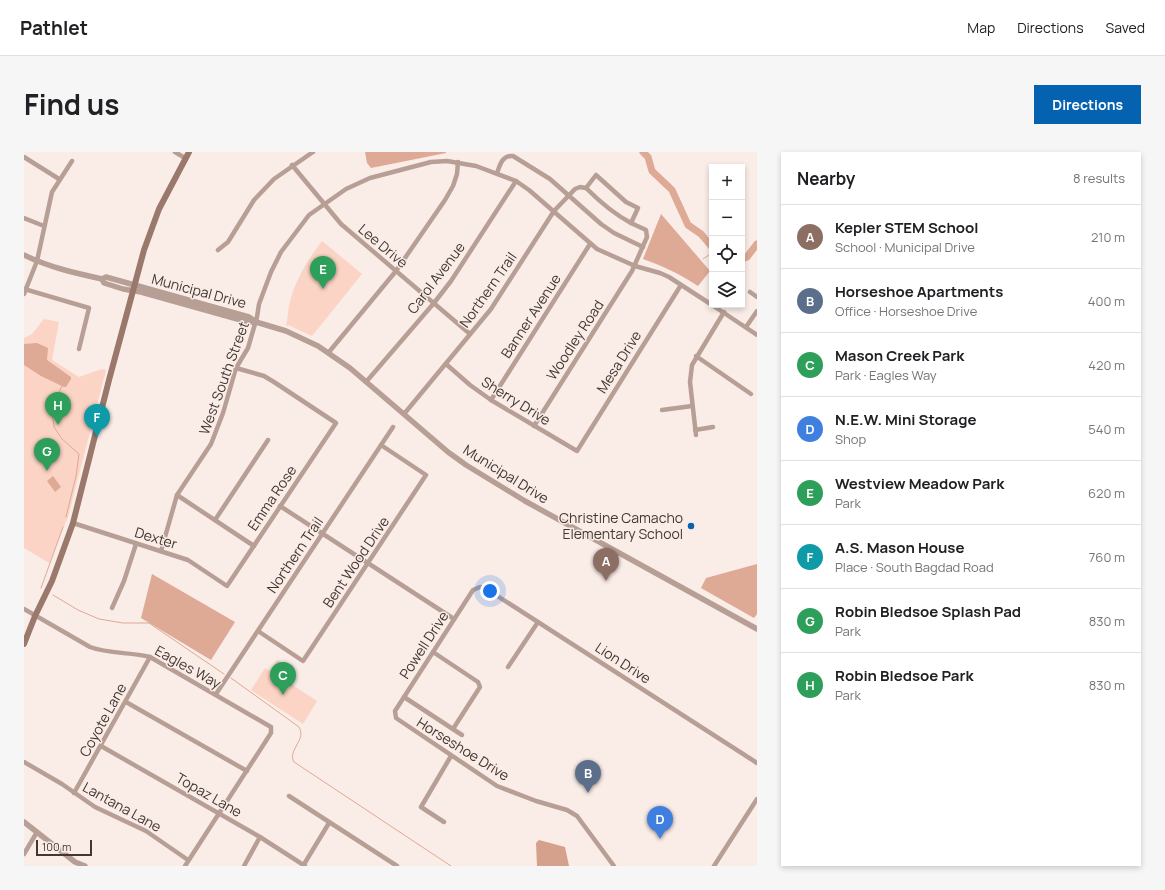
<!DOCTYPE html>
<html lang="en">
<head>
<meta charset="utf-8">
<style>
  body { margin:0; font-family:Manrope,sans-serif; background:#f6f6f6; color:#202124 }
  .controls { position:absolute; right:12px; top:12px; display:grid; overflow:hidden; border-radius:0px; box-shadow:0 2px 6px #0003 }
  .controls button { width:36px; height:36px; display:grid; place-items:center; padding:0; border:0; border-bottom:1px solid #e0e0e0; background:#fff; color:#202124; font:20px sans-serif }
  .scale { position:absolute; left:12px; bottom:10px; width:56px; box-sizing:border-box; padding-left:4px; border:2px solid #443631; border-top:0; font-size:11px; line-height:14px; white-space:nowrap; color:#443631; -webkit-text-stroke:3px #faece7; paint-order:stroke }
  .you { position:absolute; left:466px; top:439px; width:14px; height:14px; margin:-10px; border:3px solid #fff; border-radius:50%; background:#1a73e8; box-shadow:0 0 0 6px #1a73e833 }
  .badge { display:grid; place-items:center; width:26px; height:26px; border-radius:50%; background:#0562b0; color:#fff; font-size:13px; font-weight:700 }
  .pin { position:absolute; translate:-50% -33px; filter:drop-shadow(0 1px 2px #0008) }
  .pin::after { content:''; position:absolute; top:21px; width:14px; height:12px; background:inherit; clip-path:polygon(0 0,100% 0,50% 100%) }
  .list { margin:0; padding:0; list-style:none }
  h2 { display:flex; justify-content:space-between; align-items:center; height:52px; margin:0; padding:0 16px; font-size:17px }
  h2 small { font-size:13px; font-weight:400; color:#757577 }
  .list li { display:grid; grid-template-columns:26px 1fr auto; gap:12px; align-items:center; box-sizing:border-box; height:64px; padding:0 16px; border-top:1px solid #e0e0e0 }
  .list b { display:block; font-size:15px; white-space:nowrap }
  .list p { margin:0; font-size:13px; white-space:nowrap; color:#757577 }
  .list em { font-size:13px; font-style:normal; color:#757577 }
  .icon { flex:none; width:22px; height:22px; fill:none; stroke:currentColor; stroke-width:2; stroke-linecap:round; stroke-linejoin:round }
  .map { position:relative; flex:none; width:733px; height:714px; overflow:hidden; border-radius:0px }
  header { display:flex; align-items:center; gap:24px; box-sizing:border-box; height:56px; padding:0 20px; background:#fff; border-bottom:1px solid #e0e0e0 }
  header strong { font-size:19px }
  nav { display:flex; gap:22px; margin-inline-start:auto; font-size:14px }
  .intro { display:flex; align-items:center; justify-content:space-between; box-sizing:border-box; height:96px; padding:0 24px }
  h1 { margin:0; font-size:28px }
  .button { padding:10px 18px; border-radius:0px; background:#0562b0; color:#fff; font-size:14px; font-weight:700 }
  main { display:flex; gap:24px; padding:0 24px }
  aside { flex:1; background:#fff; border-radius:0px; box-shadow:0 2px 6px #0003 }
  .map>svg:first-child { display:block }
  .green { fill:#fbd4c5 }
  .forest { fill:#d5a08c }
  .water { fill:#dea995 }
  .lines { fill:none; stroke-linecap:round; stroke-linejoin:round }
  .stream { stroke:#dea995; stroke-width:1 }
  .river { stroke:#dea995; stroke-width:7 }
  .minor { stroke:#b79f96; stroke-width:4.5 }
  .tertiary { stroke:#b79f96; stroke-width:5.5 }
  .secondary { stroke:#9a786c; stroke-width:6 }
  .poi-dot { fill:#0562b0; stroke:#faece7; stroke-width:1.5 }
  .labels { text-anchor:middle; stroke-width:3; stroke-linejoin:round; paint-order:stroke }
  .street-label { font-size:14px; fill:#443631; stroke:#faece7 }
  .poi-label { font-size:14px; fill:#443631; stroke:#faece7; text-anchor:end }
</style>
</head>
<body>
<header>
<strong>Pathlet</strong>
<nav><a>Map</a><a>Directions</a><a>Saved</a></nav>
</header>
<div class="intro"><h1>Find us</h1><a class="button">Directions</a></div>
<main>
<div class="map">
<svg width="733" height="714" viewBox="0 0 733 714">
  <rect width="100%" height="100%" fill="#faece7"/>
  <!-- green -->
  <g class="green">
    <path d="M298 89 338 122 288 184 264 173 262 174C264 165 264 155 267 146 273 125 285 106 298 89Z"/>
    <path d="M20 167 35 170 28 208 55 225 78 217 82 218 44 365 25 411 0 396V186L8 182Z"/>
    <path d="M253 508 257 510 250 521 293 549 279 572 227 538 241 516 246 519Z"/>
  </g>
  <!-- forest -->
  <path class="forest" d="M515 688 541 695 545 714H513L512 691Z"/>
  <!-- water -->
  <g class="water">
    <path d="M341 0H422V1L347 16 343 11Z"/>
    <path d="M637 62 686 119 674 134C656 122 639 114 619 107Z"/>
    <path d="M13 191 24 196 23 208 47 225V227L42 235H40L17 224 0 213V192Z"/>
    <path d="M29 324 37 335 31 340 23 329Z"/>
    <path d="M733 412V462L730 466 677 436 682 426Z"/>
    <path d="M128 422 211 470 187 508 117 466Z"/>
  </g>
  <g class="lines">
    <!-- stream -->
    <g class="stream">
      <path d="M679 107 688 101"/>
      <path d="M38 234 33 244 28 259 30 275 38 287 55 302 52 324 42 365"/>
      <path d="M17 436 39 375"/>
      <path d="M29 443 54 458 75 467 99 471H125L200 522"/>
      <path d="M207 526 275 575C283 588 263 598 270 610L427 714"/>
    </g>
    <!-- river -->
    <g class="river">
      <path d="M619 0 624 5 628 19 648 38 664 73 677 82 688 95"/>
      <path d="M718 107 723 105 733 92"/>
    </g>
    <!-- minor -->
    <g class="minor">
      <path d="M151 0 161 6"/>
      <path d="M0 5 35 27"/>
      <path d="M268 13 317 72 446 182"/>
      <path d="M473 21C476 13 478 3 489 4L526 27 577 72 590 81 619 95"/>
      <path d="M562 36C576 50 590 62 607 71"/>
      <path d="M0 66 20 74"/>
      <path d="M194 98 204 90 230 48 250 27 289 0"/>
      <path d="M0 137 65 156 55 197"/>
      <path d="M726 140 733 145"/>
      <path d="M0 142 13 109 28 40 48 9"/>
      <path d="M688 153 733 183"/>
      <path d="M722 175 733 159"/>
      <path d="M305 200 372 119 421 48 429 34 433 22 434 10"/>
      <path d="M672 204 727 242"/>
      <path d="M422 212 446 233 467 248 553 299 657 133"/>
      <path d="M342 230 410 151 427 129 492 29"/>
      <path d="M467 248 566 92"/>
      <path d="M638 258 668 254"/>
      <path d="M380 262 467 157 530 59 551 37 556 35 562 36 572 23 602 50 614 56 607 71 622 78 623 85 608 119 510 274"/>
      <path d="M671 278 689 275"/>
      <path d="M672 283 666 230 668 213 700 160"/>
      <path d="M153 343 230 394"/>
      <path d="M256 354 430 467"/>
      <path d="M191 368 244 288"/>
      <path d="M49 371 164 408 203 434 312 271 250 230 240 224 212 216"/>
      <path d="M137 399 153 343 187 292 199 261 212 216 224 196 233 165 235 152 247 120 257 100 285 63 322 37 346 26 407 10 423 9 452 14 492 29 505 38 573 97 611 114 636 121 645 125 688 153"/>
      <path d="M88 456 100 429 112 392"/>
      <path d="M0 457 66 495C85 502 106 500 126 505L247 575V581L161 714"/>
      <path d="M234 479 279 509 402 323 357 293"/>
      <path d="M409 500 454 530 456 535 429 577"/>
      <path d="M484 515 514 470"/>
      <path d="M192 542 369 275"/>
      <path d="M380 545 438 583"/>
      <path d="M102 550 223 619"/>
      <path d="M77 594 236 685 281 714"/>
      <path d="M0 610 38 632 71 655 122 679 164 708"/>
      <path d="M50 641 126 505"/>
      <path d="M265 644 373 714"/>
      <path d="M420 670 397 655 427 604"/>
      <path d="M0 702 13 680"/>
      <path d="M220 714 236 685"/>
      <path d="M279 714 305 671"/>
      <path d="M590 714 553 664 543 658 512 649 473 634 372 566 371 559 449 438 456 435 461 436 733 611"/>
      <path d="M690 714 733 647"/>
    </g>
    <!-- tertiary -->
    <g class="tertiary">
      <path d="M0 103C24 115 51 121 78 127L82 125 225 165 232 170"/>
      <path d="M78 127 80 131 99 137 117 140 224 170H232L262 179 294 194 326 216 424 300 442 313 501 349 733 477"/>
      <path d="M0 670 51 710 61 714"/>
    </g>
    <!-- secondary -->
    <path class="secondary" d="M0 492 11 464 28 429 49 371 85 228 120 98 135 57 165 0"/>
  </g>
  <!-- markers -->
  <circle class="poi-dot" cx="667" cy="374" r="4"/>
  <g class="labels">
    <!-- street labels -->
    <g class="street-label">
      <text transform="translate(359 94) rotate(40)" y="5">Lee Drive</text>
      <text transform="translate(412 126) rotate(-53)" y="5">Carol Avenue</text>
      <text transform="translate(464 138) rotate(-55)" y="5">Northern Trail</text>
      <text transform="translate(175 139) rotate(15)" y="5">Municipal Drive</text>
      <text transform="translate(507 164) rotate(-57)" y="5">Banner Avenue</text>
      <text transform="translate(551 188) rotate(-57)" y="5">Woodley Road</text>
      <text transform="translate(595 210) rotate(-58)" y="5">Mesa Drive</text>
      <text transform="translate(200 226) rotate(-70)" y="5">West South Street</text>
      <text transform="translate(492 249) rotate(32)" y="5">Sherry Drive</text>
      <text transform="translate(482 322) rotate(32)" y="5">Municipal Drive</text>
      <text transform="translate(248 346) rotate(-56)" y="5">Emma Rose</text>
      <text transform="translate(132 386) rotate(17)" y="5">Dexter</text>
      <text transform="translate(271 403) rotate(-56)" y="5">Northern Trail</text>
      <text transform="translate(332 410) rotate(-56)" y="5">Bent Wood Drive</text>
      <text transform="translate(400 493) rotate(-57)" y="5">Powell Drive</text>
      <text transform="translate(599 511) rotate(33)" y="5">Lion Drive</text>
      <text transform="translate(164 515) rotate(29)" y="5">Eagles Way</text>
      <text transform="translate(79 568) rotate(-61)" y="5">Coyote Lane</text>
      <text transform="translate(439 597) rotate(32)" y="5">Horseshoe Drive</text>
      <text transform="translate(185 643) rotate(30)" y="5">Topaz Lane</text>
      <text transform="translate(98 655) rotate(29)" y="5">Lantana Lane</text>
    </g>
    <!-- poi labels -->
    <g class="poi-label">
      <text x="659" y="371">Christine Camacho<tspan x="659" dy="16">Elementary School</tspan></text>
    </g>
  </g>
</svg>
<div class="controls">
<button>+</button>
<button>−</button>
<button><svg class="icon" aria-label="locate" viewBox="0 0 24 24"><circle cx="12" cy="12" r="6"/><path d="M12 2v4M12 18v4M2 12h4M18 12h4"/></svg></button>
<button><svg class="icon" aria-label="layers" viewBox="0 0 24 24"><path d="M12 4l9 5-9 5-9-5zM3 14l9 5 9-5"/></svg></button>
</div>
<div class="scale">100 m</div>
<div class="you"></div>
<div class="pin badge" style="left:582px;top:429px;background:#8d6e63">A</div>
<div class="pin badge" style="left:564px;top:641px;background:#5c6f8a">B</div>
<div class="pin badge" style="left:259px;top:543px;background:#2e9e5b">C</div>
<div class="pin badge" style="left:636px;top:687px;background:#3f7fe0">D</div>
<div class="pin badge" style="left:299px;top:137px;background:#2e9e5b">E</div>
<div class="pin badge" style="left:73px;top:285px;background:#0f9aa8">F</div>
<div class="pin badge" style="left:23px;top:319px;background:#2e9e5b">G</div>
<div class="pin badge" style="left:34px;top:273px;background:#2e9e5b">H</div>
</div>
<aside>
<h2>Nearby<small>8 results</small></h2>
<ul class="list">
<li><span class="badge" style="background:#8d6e63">A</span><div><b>Kepler STEM School</b><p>School · Municipal Drive</p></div><em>210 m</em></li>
<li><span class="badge" style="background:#5c6f8a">B</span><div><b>Horseshoe Apartments</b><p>Office · Horseshoe Drive</p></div><em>400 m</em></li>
<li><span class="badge" style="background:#2e9e5b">C</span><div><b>Mason Creek Park</b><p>Park · Eagles Way</p></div><em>420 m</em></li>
<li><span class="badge" style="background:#3f7fe0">D</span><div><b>N.E.W. Mini Storage</b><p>Shop</p></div><em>540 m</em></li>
<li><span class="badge" style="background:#2e9e5b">E</span><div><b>Westview Meadow Park</b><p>Park</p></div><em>620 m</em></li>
<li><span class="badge" style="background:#0f9aa8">F</span><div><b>A.S. Mason House</b><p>Place · South Bagdad Road</p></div><em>760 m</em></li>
<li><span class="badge" style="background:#2e9e5b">G</span><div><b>Robin Bledsoe Splash Pad</b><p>Park</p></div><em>830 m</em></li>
<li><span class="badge" style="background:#2e9e5b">H</span><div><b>Robin Bledsoe Park</b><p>Park</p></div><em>830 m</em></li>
</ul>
</aside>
</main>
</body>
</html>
